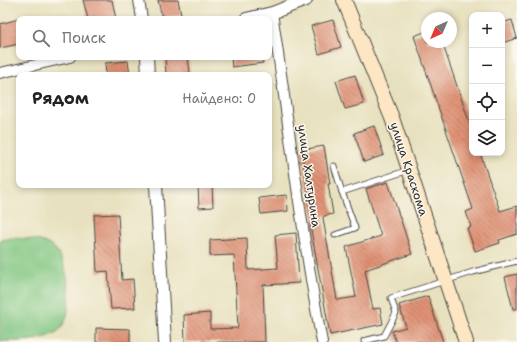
<!DOCTYPE html>
<html lang="ru">
<head>
<meta charset="utf-8">
<style>
  body { margin:0; font-family:"Shantell Sans",sans-serif; background:#f6f6f6; color:#222 }
  .controls { position:absolute; right:12px; top:12px; display:grid; overflow:hidden; border-radius:8px; box-shadow:0 2px 6px #0003 }
  .controls button { width:36px; height:36px; display:grid; place-items:center; padding:0; border:0; border-bottom:1px solid #e0e0e0; background:#fff; color:#222; font:20px sans-serif }
  .compass { position:absolute; left:421px; top:12px; width:36px; height:36px; border-radius:50%; background:#fff; box-shadow:0 2px 6px #0003; rotate:224deg }
  .list { margin:0; padding:0; list-style:none }
  h2 { display:flex; justify-content:space-between; align-items:center; height:52px; margin:0; padding:0 16px; font-size:17px }
  h2 small { font-size:13px; font-weight:400; color:#767676 }
  .icon { flex:none; width:22px; height:22px; fill:none; stroke:currentColor; stroke-width:2; stroke-linecap:round; stroke-linejoin:round }
  .map { position:relative; flex:none; width:517px; height:342px; overflow:hidden }
  .search { position:absolute; background:#fff; box-shadow:0 2px 6px #0003; left:16px; top:16px; width:256px; height:44px; display:flex; align-items:center; gap:10px; box-sizing:border-box; padding:0 14px; border-radius:8px; color:#767676; font-size:15px }
  .panel { position:absolute; background:#fff; box-shadow:0 2px 6px #0003; left:16px; top:72px; width:256px; height:116px; border-radius:8px }
  .map>svg:first-child { display:block }
  .pitch { fill:#80c681; stroke:#567856 }
  .building { fill:url(#building-back-hatch) }
  .lines { fill:none; stroke-linecap:round; stroke-linejoin:round }
  .service-casing { stroke:#474641; stroke-width:7 }
  .minor-casing { stroke:#474641; stroke-width:12 }
  .tertiary-casing { stroke:#474641; stroke-width:14 }
  .secondary-casing { stroke:#474641; stroke-width:16 }
  .service { stroke:#fff; stroke-width:5 }
  .minor { stroke:#fff; stroke-width:10 }
  .tertiary { stroke:#fff; stroke-width:12 }
  .secondary { stroke:#fce6c4; stroke-width:14 }
  .labels { text-anchor:middle; stroke-width:3; stroke-linejoin:round; paint-order:stroke }
  .street-label { font-size:12px; fill:#2b2b2b; stroke:#fbf7ec }
</style>
</head>
<body>
<div class="map">
<svg width="517" height="342" viewBox="0 0 517 342">
  <defs>
    <pattern id="building-back-hatch" width="6" height="6" patternUnits="userSpaceOnUse"><rect width="6" height="6" fill="#df9175"/><path d="M-1 5l2 2M0 0l6 6M5-1l2 2" fill="none" stroke="#b57760"/></pattern>
  </defs>
  <rect width="100%" height="100%" fill="#fbf7ec"/>
  <filter id="ink" filterUnits="userSpaceOnUse"><feTurbulence type="fractalNoise" baseFrequency=".025" numOctaves="2"/><feDisplacementMap in="SourceGraphic" scale="8" xChannelSelector="R" yChannelSelector="G"/><feConvolveMatrix kernelMatrix="1 2 1 2 8 2 1 2 1" color-interpolation-filters="sRGB"/></filter>
  <filter id="wash" filterUnits="userSpaceOnUse"><feTurbulence type="fractalNoise" baseFrequency=".012" numOctaves="4" result="noise"/><feDisplacementMap in="SourceGraphic" scale="16" xChannelSelector="R" yChannelSelector="G"/><feGaussianBlur stdDeviation="0.9" result="paint"/><feColorMatrix in="noise" values="0 0 0 0 0 0 0 0 0 0 0 0 0 0 0 0 0 1.4 0 .05"/><feComposite in="paint" operator="in"/></filter>
  <g filter="url(#wash)">
    <rect width="100%" height="100%" fill="#e8e1bf"/>
    <!-- pitch -->
    <path class="pitch" d="M12 238C25 239 40 238 51 246 70 258 77 319 57 332 41 342 18 341 0 341V240Z"/>
    <g id="blocks">
      <!-- building -->
      <g class="building">
        <path d="M83 0H112L116 19H88Z"/>
        <path d="M158 0H178L181 15 162 18Z"/>
        <path d="M19 19V44L0 48V24Z"/>
        <path d="M333 20 341 47 319 54 311 26Z"/>
        <path d="M512 20 517 38 502 43V23Z"/>
        <path d="M427 31V42H442L472 130V153H480L500 211 517 206V234L499 240 500 243 475 251 467 228 471 227 466 212 473 209 414 36Z"/>
        <path d="M165 57H188L190 73 166 75Z"/>
        <path d="M231 57H262L263 63 232 67Z"/>
        <path d="M128 61 130 75H106L105 63Z"/>
        <path d="M355 75 364 104 345 109 336 81Z"/>
        <path d="M374 126 384 155 364 162 354 133Z"/>
        <path d="M324 146 330 184H328L333 214 324 216 323 218 337 300 356 297 346 247 381 236 366 189 388 182 412 254 365 270 373 309 380 308 383 324 330 335 310 224 314 223 301 150Z"/>
        <path d="M198 185H212L213 207 199 208Z"/>
        <path d="M287 195 288 211 261 214 259 198Z"/>
        <path d="M118 214 122 280 133 279 135 308 111 309 108 271 97 272 94 215Z"/>
        <path d="M296 233 299 283 263 285 265 342H185L184 315 210 313V329L238 328 234 255 210 256V240L247 238 248 270 278 268 275 235Z"/>
        <path d="M517 274V309H513L505 277Z"/>
        <path d="M428 296 443 342H396L392 331 406 327 399 305Z"/>
        <path d="M96 328 130 329V342H96Z"/>
      </g>
    </g>
  </g>
  <g filter="url(#ink)">
    <use href="#blocks" fill-opacity="0" stroke="#474641" stroke-width="1"/>
    <g class="lines">
      <defs>
        <g id="service">
          <path d="M334 166 342 192"/>
          <path d="M335 235 355 228 342 192 409 170"/>
          <path d="M364 341 384 336 396 313 391 298 473 272 517 261"/>
        </g>
        <g id="minor">
          <path d="M139 0 142 19"/>
          <path d="M272 13C289 123 301 233 322 342"/>
          <path d="M0 73 70 57"/>
        </g>
        <g id="tertiary">
          <path d="M246 19 272 13 306 0"/>
          <path d="M147 57 148 75"/>
          <path d="M156 185 165 342"/>
        </g>
        <path id="secondary" d="M344 0 392 118 466 342"/>
      </defs>
      <!-- service casing -->
      <use href="#service" class="service-casing"/>
      <!-- minor casing -->
      <use href="#minor" class="minor-casing"/>
      <!-- tertiary casing -->
      <use href="#tertiary" class="tertiary-casing"/>
      <!-- secondary casing -->
      <use href="#secondary" class="secondary-casing"/>
      <!-- service -->
      <use href="#service" class="service"/>
      <!-- minor -->
      <use href="#minor" class="minor"/>
      <!-- tertiary -->
      <use href="#tertiary" class="tertiary"/>
      <!-- secondary -->
      <use href="#secondary" class="secondary"/>
    </g>
  </g>
  <g class="labels">
    <!-- street labels -->
    <g class="street-label">
      <text transform="translate(409 169) rotate(72)" y="4">улица Краскома</text>
      <text transform="translate(309 176) rotate(82)" y="4">улица Халтурина</text>
    </g>
  </g>
</svg>
<div class="controls">
<button>+</button>
<button>−</button>
<button><svg class="icon" aria-label="locate" viewBox="0 0 24 24"><circle cx="12" cy="12" r="6"/><path d="M12 2v4M12 18v4M2 12h4M18 12h4"/></svg></button>
<button><svg class="icon" aria-label="layers" viewBox="0 0 24 24"><path d="M12 4l9 5-9 5-9-5zM3 14l9 5 9-5"/></svg></button>
</div>
<svg class="compass" viewBox="-18 -18 36 36"><path d="M0-13l5 13h-10z" fill="#e53935"/><path d="M0 13l5-13h-10z" fill="#767676"/></svg>
<div class="search"><svg class="icon" aria-label="search" viewBox="0 0 24 24"><circle cx="10" cy="10" r="6"/><path d="M15 15l6 6"/></svg>Поиск</div>
<section class="panel">
<h2>Рядом<small>Найдено: 0</small></h2>
<ul class="list">
</ul>
</section>
</div>
</body>
</html>
